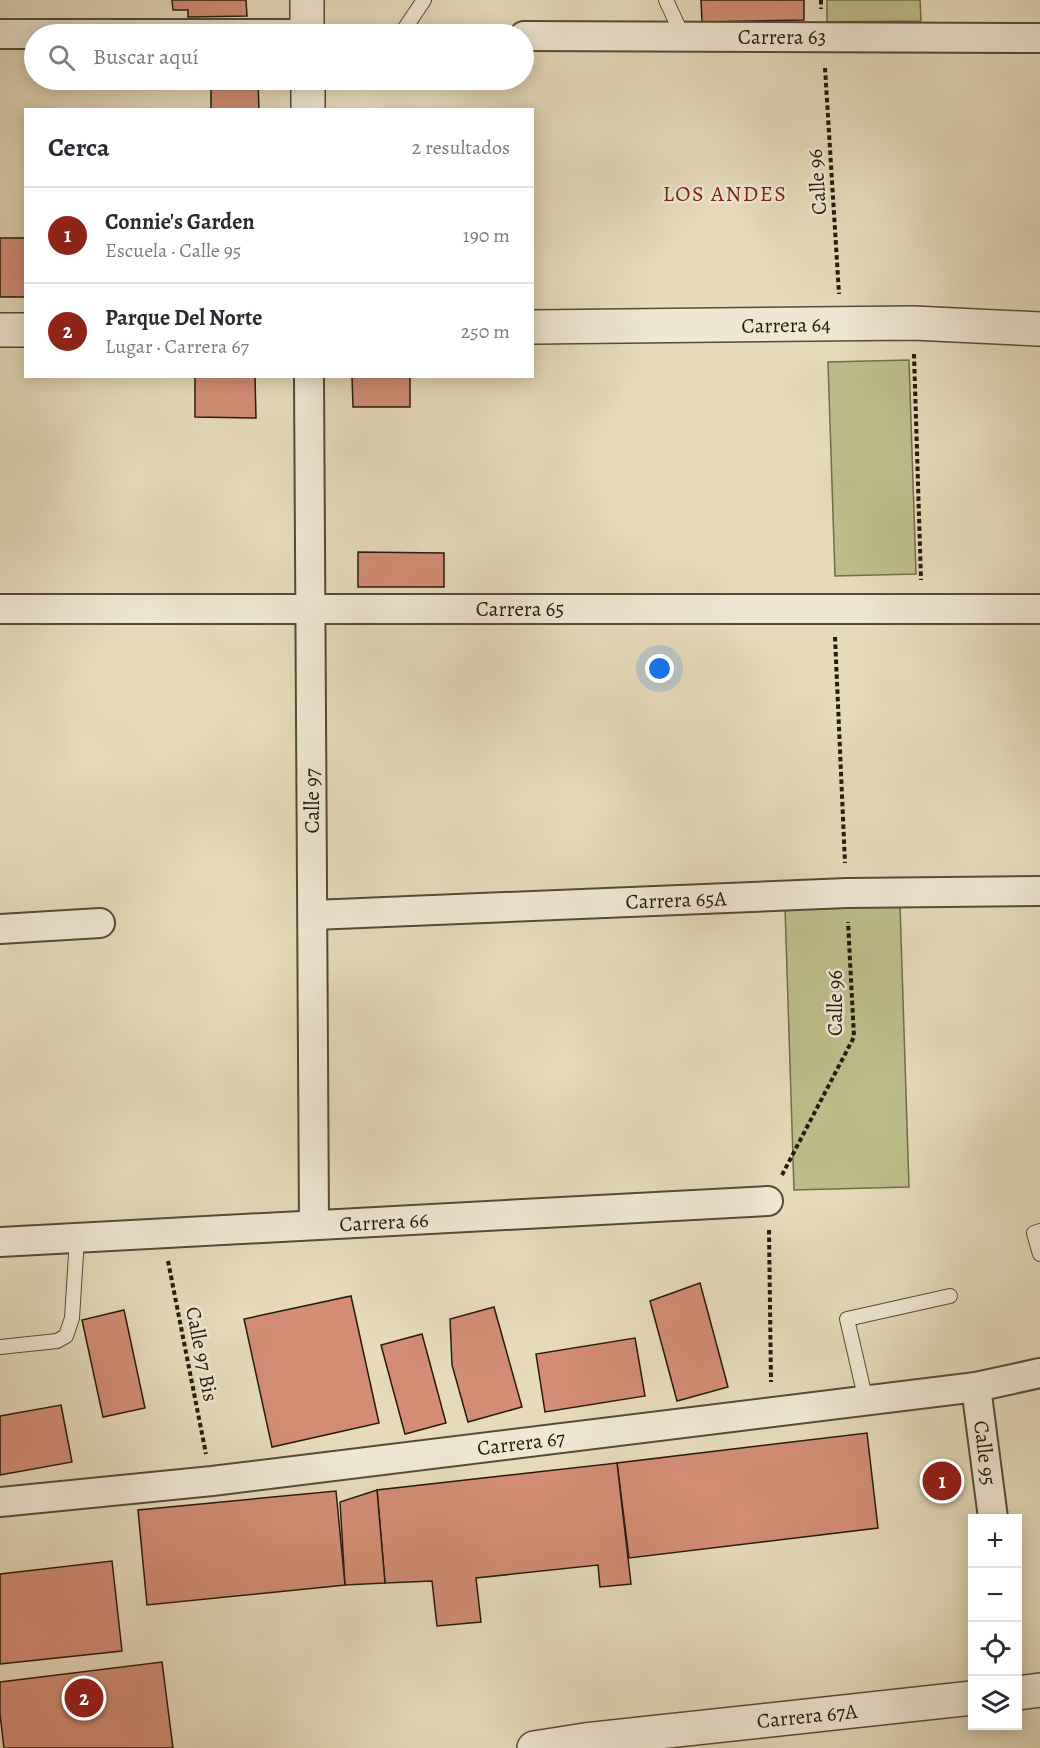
<!DOCTYPE html>
<html lang="es">
<head>
<meta charset="utf-8">
<style>
  body { margin:0; font-family:Alegreya,serif; background:#f7f7f7; color:#2b2b33 }
  .controls { position:absolute; right:18px; bottom:18px; display:grid; overflow:hidden; border-radius:0px; box-shadow:0 3px 15px #0003 }
  .controls button { width:54px; height:54px; display:grid; place-items:center; padding:0; border:0; border-bottom:2px solid #e1e1e2; background:#fff; color:#2b2b33; font:30px sans-serif }
  .you { position:absolute; left:660px; top:669px; width:21px; height:21px; margin:-15px; border:4px solid #fff; border-radius:50%; background:#1a73e8; box-shadow:0 0 0 9px #1a73e833 }
  .badge { display:grid; place-items:center; width:39px; height:39px; border-radius:50%; background:#8f2418; color:#fff; font-size:20px; font-weight:700 }
  .pin { position:absolute; translate:-50% -50%; border:3px solid #fff; box-shadow:0 2px 6px #0006 }
  .list { margin:0; padding:0; list-style:none }
  h2 { display:flex; justify-content:space-between; align-items:center; height:78px; margin:0; padding:0 24px; font-size:26px }
  h2 small { font-size:20px; font-weight:400; color:#7c7c81 }
  .list li { display:grid; grid-template-columns:39px 1fr auto; gap:18px; align-items:center; box-sizing:border-box; height:96px; padding:0 24px; border-top:2px solid #e1e1e2 }
  .list b { display:block; font-size:22px; white-space:nowrap }
  .list p { margin:0; font-size:20px; white-space:nowrap; color:#7c7c81 }
  .list em { font-size:20px; font-style:normal; color:#7c7c81 }
  .icon { flex:none; width:33px; height:33px; fill:none; stroke:currentColor; stroke-width:2; stroke-linecap:round; stroke-linejoin:round }
  .map { position:relative; flex:none; width:1040px; height:1748px; overflow:hidden }
  .search { position:absolute; background:#fff; box-shadow:0 3px 15px #0003; left:24px; top:24px; width:510px; height:66px; display:flex; align-items:center; gap:15px; box-sizing:border-box; padding:0 21px; border-radius:33px; color:#7c7c81; font-size:22px }
  .panel { position:absolute; background:#fff; box-shadow:0 3px 15px #0003; left:24px; top:108px; width:510px; height:270px; border-radius:0px }
  .map>svg:first-child { display:block }
  .green { fill:#bdbd8a; stroke:#726c4a; stroke-width:1.5 }
  .building { fill:#d28d74; stroke:#261b0b; stroke-width:1.5 }
  .lines { fill:none; stroke-linecap:round; stroke-linejoin:round }
  .service-casing { stroke:#564b36; stroke-width:16 }
  .minor-casing { stroke:#564b36; stroke-width:32 }
  .tertiary-casing { stroke:#564b36; stroke-width:36 }
  .path { stroke:#261b0b; stroke-width:4; stroke-dasharray:4.5 3; stroke-linecap:butt }
  .service { stroke:#efe7d2; stroke-width:14 }
  .minor { stroke:#efe7d2; stroke-width:28 }
  .tertiary { stroke:#efe7d2; stroke-width:33 }
  .labels { text-anchor:middle; stroke-width:5; stroke-linejoin:round; paint-order:stroke }
  .street-label { font-size:21px; fill:#261b0b; stroke:#efe7d2 }
  .neighbourhood-label { font-size:22px; letter-spacing:1.5px; fill:#7a1f14; stroke:#efe7d2 }
</style>
</head>
<body>
<div class="map">
<svg width="1040" height="1748" viewBox="0 0 1040 1748">
  <rect width="100%" height="100%" fill="#e6dab9"/>
  <filter id="stains"><feTurbulence type="fractalNoise" baseFrequency=".00333" numOctaves="4"/><feColorMatrix values="0 0 0 0 .2 0 0 0 0 .09 0 0 0 0 .02 0 0 0 .5 -.17"/></filter>
  <radialGradient id="worn" r=".72"><stop offset=".6" stop-color="#630" stop-opacity="0"/><stop offset="1" stop-color="#630" stop-opacity=".3"/></radialGradient>
  <!-- green -->
  <g class="green">
    <path d="M827 0H920L921 21 827 22Z"/>
    <path d="M909 360 916 574 835 576 828 362Z"/>
    <path d="M900 905 909 1187 794 1190 785 908Z"/>
  </g>
  <!-- building -->
  <g class="building">
    <path d="M172 0H246L247 16 188 17V10H173Z"/>
    <path d="M701 0H804V20L702 22Z"/>
    <path d="M258 81 259 110H211V82Z"/>
    <rect x="0" y="238" width="26" height="59"/>
    <path d="M195 376H255L256 418 195 417Z"/>
    <path d="M352 376H410V407H353Z"/>
    <path d="M358 552 444 553V587H358Z"/>
    <path d="M700 1283 728 1387 677 1401 650 1301Z"/>
    <path d="M351 1296 379 1423 272 1447 244 1319Z"/>
    <path d="M494 1307 522 1407 468 1422 452 1365 450 1319Z"/>
    <path d="M124 1310 145 1408 103 1417 82 1320Z"/>
    <path d="M422 1334 446 1423 405 1434 381 1345Z"/>
    <path d="M635 1338 645 1396 545 1412 536 1354Z"/>
    <path d="M61 1405 72 1462 0 1475V1416Z"/>
    <path d="M867 1433 878 1528 629 1558 617 1463Z"/>
    <path d="M617 1463 631 1584 600 1587 598 1565 476 1578 481 1622 437 1626 432 1581 385 1583 377 1490Z"/>
    <path d="M377 1490 385 1583 345 1585 340 1502Z"/>
    <path d="M336 1491 345 1585 147 1605 138 1510Z"/>
    <path d="M112 1561 122 1651 0 1664V1574Z"/>
    <path d="M162 1662 173 1748H4L0 1714V1682Z"/>
  </g>
  <g class="lines">
    <defs>
      <g id="service">
        <path d="M666 0 683 37"/>
        <path d="M401 34 424 0"/>
        <path d="M1040 1231 1034 1233 1040 1254"/>
        <path d="M0 1347 57 1341 66 1336 72 1318 77 1238"/>
        <path d="M866 1401 847 1319 950 1296"/>
      </g>
      <g id="minor">
        <path d="M0 34H289"/>
        <path d="M524 36 1040 38"/>
        <path d="M309 376 314 1225"/>
        <path d="M0 609H1040"/>
        <path d="M313 915 847 893 1040 891"/>
        <path d="M0 929 100 923"/>
        <path d="M0 1242 768 1201"/>
        <path d="M976 1387 993 1518"/>
        <path d="M0 1502 212 1481 976 1387 1040 1373"/>
      </g>
      <g id="tertiary">
        <path d="M307 34V0"/>
        <path d="M308 80V110"/>
        <path d="M532 327 913 323 1040 329"/>
        <path d="M0 330H26"/>
        <path d="M1018 1693 1040 1690"/>
        <path d="M534 1748 585 1740 972 1698"/>
      </g>
    </defs>
    <!-- service casing -->
    <use href="#service" class="service-casing"/>
    <!-- minor casing -->
    <use href="#minor" class="minor-casing"/>
    <!-- tertiary casing -->
    <use href="#tertiary" class="tertiary-casing"/>
    <!-- path -->
    <g class="path">
      <path d="M821 0V9"/>
      <path d="M825 68 839 294"/>
      <path d="M914 354 921 580"/>
      <path d="M835 637 845 863"/>
      <path d="M782 1175 854 1037 848 922"/>
      <path d="M769 1230 771 1382"/>
      <path d="M168 1261 206 1454"/>
    </g>
    <!-- service -->
    <use href="#service" class="service"/>
    <!-- minor -->
    <use href="#minor" class="minor"/>
    <!-- tertiary -->
    <use href="#tertiary" class="tertiary"/>
  </g>
  <g class="labels">
    <!-- street labels -->
    <g class="street-label">
      <text x="782" y="44">Carrera 63</text>
      <text transform="translate(817 182) rotate(-94)" y="7">Calle 96</text>
      <text transform="translate(786 325) rotate(-1)" y="7">Carrera 64</text>
      <text x="520" y="616">Carrera 65</text>
      <text transform="translate(312 801) rotate(-90)" y="7">Calle 97</text>
      <text transform="translate(676 900) rotate(-2)" y="7">Carrera 65A</text>
      <text transform="translate(835 1003) rotate(-90)" y="7">Calle 96</text>
      <text transform="translate(384 1222) rotate(-3)" y="7">Carrera 66</text>
      <text transform="translate(202 1354) rotate(79)" y="7">Calle 97 Bis</text>
      <text transform="translate(521 1443) rotate(-7)" y="7">Carrera 67</text>
      <text transform="translate(985 1453) rotate(83)" y="7">Calle 95</text>
      <text transform="translate(807 1716) rotate(-6)" y="7">Carrera 67A</text>
    </g>
    <!-- neighbourhood labels -->
    <g class="neighbourhood-label">
      <text x="725" y="201">LOS ANDES</text>
    </g>
  </g>
  <rect width="100%" height="100%" filter="url(#stains)"/>
  <rect width="100%" height="100%" fill="url(#worn)"/>
</svg>
<div class="controls">
<button>+</button>
<button>−</button>
<button><svg class="icon" aria-label="locate" viewBox="0 0 24 24"><circle cx="12" cy="12" r="6"/><path d="M12 2v4M12 18v4M2 12h4M18 12h4"/></svg></button>
<button><svg class="icon" aria-label="layers" viewBox="0 0 24 24"><path d="M12 4l9 5-9 5-9-5zM3 14l9 5 9-5"/></svg></button>
</div>
<div class="you"></div>
<div class="pin badge" style="left:942px;top:1481px">1</div>
<div class="pin badge" style="left:84px;top:1698px">2</div>
<div class="search"><svg class="icon" aria-label="search" viewBox="0 0 24 24"><circle cx="10" cy="10" r="6"/><path d="M15 15l6 6"/></svg>Buscar aquí</div>
<section class="panel">
<h2>Cerca<small>2 resultados</small></h2>
<ul class="list">
<li><span class="badge">1</span><div><b>Connie's Garden</b><p>Escuela · Calle 95</p></div><em>190 m</em></li>
<li><span class="badge">2</span><div><b>Parque Del Norte</b><p>Lugar · Carrera 67</p></div><em>250 m</em></li>
</ul>
</section>
</div>
</body>
</html>
